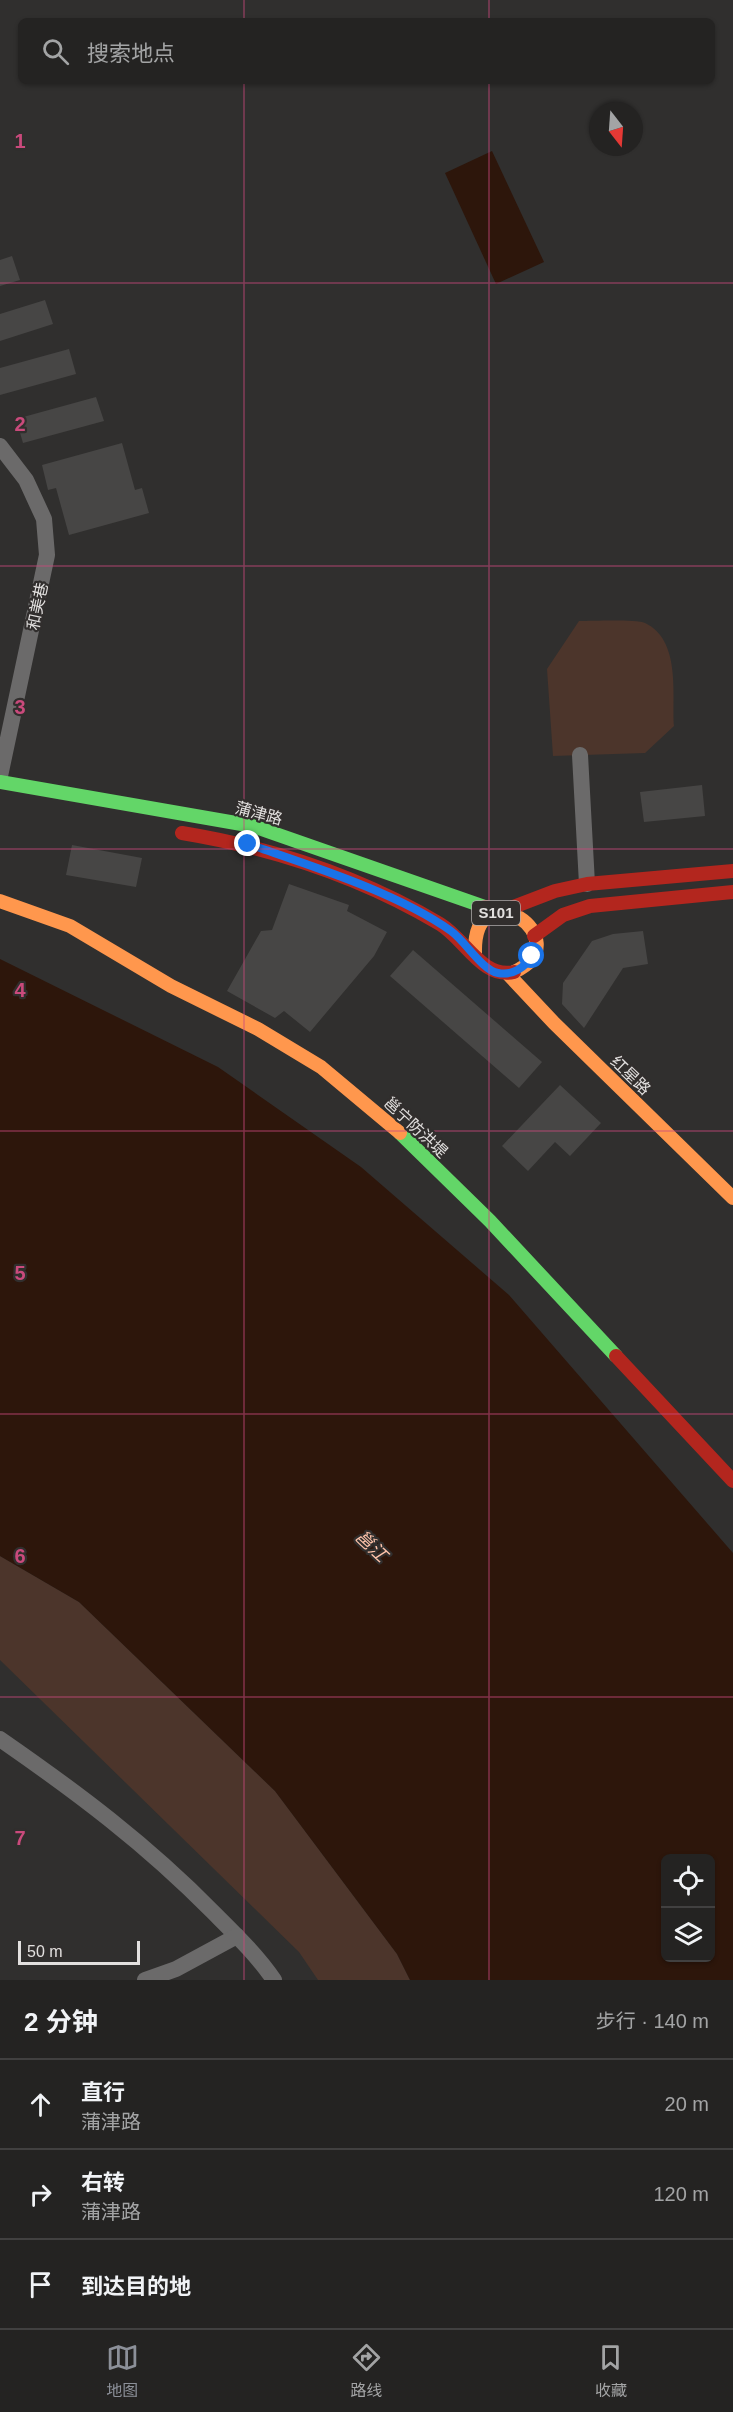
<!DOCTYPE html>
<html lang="zh">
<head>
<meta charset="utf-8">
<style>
  body { margin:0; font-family:Helvetica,"Noto Sans SC",sans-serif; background:#302f2f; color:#f1f3f6 }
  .controls { position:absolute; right:18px; bottom:18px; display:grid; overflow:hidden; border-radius:9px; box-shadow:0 2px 4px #0004 }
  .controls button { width:54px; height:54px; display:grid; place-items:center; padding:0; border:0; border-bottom:2px solid #414040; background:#242322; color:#f1f3f6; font:30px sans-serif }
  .compass { position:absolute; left:589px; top:102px; width:54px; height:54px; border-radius:50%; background:#242322; box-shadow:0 2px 4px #0004; rotate:163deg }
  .scale { position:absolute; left:18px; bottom:15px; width:122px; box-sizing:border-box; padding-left:6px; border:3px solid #e2e0df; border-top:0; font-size:16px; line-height:21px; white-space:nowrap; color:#e2e0df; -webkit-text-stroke:4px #312e2d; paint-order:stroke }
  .stop { position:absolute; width:18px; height:18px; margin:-14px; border:4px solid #1a73e8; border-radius:50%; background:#fff }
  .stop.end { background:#1a73e8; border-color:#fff; box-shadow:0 2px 6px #0008 }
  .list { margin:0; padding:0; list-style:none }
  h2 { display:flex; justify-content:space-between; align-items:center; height:78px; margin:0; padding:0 24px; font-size:26px }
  h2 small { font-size:20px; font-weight:400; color:#a3a4a5 }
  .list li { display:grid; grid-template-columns:39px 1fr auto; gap:18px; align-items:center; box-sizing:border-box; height:90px; padding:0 24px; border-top:2px solid #414040 }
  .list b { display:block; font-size:22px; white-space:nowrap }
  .list p { margin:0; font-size:20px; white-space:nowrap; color:#a3a4a5 }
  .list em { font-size:20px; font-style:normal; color:#a3a4a5 }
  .icon { flex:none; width:33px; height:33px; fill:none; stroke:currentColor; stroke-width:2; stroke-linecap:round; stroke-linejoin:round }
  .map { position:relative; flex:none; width:733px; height:1980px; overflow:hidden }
  .search { position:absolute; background:#242322; box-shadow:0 2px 4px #0004; left:18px; right:18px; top:18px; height:66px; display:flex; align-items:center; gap:15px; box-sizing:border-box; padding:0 21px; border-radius:9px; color:#a3a4a5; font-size:22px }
  .sheet { height:348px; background:#242322 }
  nav { display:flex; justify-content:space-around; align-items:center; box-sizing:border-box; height:84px; border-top:2px solid #414040; background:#242322; font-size:16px; color:#a3a4a5 }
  nav a { display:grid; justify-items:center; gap:3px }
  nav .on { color:#8c9099 }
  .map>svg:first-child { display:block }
  .green { fill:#4c352b }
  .water { fill:#2d160b; fill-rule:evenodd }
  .building { fill:#474645 }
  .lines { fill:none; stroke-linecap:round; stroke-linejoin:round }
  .street { stroke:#6b6a6a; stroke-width:16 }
  .fast { stroke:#63d668; stroke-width:14 }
  .slow { stroke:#ff974d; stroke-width:14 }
  .jam { stroke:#b3261e; stroke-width:14 }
  .route { stroke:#1a73e8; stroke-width:8 }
  .grid { fill:none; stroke:#ca4a7c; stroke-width:1.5; stroke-opacity:0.55 }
  .labels { text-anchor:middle; stroke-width:4.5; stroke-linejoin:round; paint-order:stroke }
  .shield { fill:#312e2d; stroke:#adabaa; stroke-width:1.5 }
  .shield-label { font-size:15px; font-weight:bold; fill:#e2e0df }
  .street-label { font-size:16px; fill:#e2e0df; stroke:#312e2d }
  .water-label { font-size:18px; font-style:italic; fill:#fec3aa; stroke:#312e2d }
  .grid-label { font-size:20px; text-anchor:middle; font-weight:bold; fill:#ca4a7c; stroke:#312e2d; stroke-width:4.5; stroke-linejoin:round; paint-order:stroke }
</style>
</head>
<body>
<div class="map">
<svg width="733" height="1980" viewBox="0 0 733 1980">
  <rect width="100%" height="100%" fill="#302f2e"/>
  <!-- green -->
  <g class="green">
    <path d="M579 621C592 621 636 619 645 623 681 640 672 694 674 726L645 753 553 756 547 669Z"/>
    <path d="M0 1556 79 1602 275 1791 397 1954 410 1980H318L299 1952 0 1660Z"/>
  </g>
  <!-- water -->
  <g class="water">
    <path d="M492 151 544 262 496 284 445 173Z"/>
    <path d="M0 959 218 1067 361 1167 509 1295 733 1553V1980H410L397 1954 275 1791 79 1602 0 1556ZM666 1858H710V1958H666Z"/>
  </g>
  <!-- building -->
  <g class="building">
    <path d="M12 256 20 280 0 286V260Z"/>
    <path d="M45 300 53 324 0 341V314Z"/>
    <path d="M69 349 76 374 0 395V368Z"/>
    <path d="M96 397 104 421 23 443 16 419Z"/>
    <path d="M122 443 135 490 142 488 149 513 69 535 56 488 48 490 42 465Z"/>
    <path d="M702 785 705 816 644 822 640 792Z"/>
    <path d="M72 845 142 858 136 887 66 875Z"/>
    <path d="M289 884 349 905 347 911 387 932 374 956 310 1032 284 1011 275 1018 227 991 261 931 272 930Z"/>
    <path d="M643 931 648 964 623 968 584 1028 562 1004 563 983 592 941 613 934Z"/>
    <path d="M413 950 542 1062 519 1088 390 976Z"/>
    <path d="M560 1085 601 1123 570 1156 555 1142 528 1171 502 1146Z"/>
  </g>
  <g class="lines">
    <!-- street -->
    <g class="street">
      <path d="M0 446 26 480 44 519 47 555 0 776"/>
      <path d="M580 755 587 884"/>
      <path d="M0 1739C78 1793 146 1844 213 1912 234 1933 257 1955 274 1980"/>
      <path d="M145 1980 176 1969 237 1936"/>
    </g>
    <!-- fast -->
    <g class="fast">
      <path d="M0 782 253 826 485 907"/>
      <path d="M400 1133 490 1221 616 1356"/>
    </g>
    <!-- slow -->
    <g class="slow">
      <path d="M0 901 70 926 171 986 258 1029 321 1067 400 1133"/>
      <path d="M475 953C473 866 583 940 514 972"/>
      <path d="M508 974 554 1023 733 1198"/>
    </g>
    <!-- jam -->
    <g class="jam">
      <path d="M182 833C273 848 361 877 440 924 465 939 482 979 514 972"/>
      <path d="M485 907 500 912 555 891 587 884 733 871"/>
      <path d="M534 936 563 915 590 906 733 892"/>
      <path d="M616 1356 733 1481"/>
    </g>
  </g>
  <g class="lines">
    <!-- route -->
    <path class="route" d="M248 844C311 866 396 892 451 931 466 942 482 970 498 973 513 976 525 967 532 956"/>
  </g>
  <!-- grid -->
  <path class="grid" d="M244 0V21M489 0V21M244 81V1980M489 81V1980M0 283H733M0 566H733M0 849H733M0 1131H733M0 1414H733M0 1697H733"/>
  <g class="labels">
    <!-- shield labels -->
    <rect class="shield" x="472" y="901" width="48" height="24" rx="4.5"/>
    <g class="shield-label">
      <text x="496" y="918">S101</text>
    </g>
    <!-- street labels -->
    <g class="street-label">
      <text transform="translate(37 606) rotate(-78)" y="6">和美巷</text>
      <text transform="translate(259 813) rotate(15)" y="6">蒲津路</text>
      <text transform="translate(631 1075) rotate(44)" y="6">红星路</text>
      <text transform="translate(416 1127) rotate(43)" y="6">邕宁防洪堤</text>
    </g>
    <!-- water labels -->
    <g class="water-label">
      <text transform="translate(371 1546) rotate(43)" y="6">邕江</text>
    </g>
  </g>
  <g class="grid-label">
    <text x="20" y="148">1</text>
    <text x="20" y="431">2</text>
    <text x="20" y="714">3</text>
    <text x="20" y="997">4</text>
    <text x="20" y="1280">5</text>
    <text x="20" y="1563">6</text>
    <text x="20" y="1845">7</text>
  </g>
</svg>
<div class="controls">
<button><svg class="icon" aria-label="locate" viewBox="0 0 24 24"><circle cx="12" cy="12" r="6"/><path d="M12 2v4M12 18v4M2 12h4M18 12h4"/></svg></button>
<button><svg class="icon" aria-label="layers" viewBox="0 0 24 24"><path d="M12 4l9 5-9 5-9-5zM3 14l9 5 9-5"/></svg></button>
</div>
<svg class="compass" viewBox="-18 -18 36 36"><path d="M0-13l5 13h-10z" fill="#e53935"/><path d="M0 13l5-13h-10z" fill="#a3a4a5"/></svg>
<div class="scale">50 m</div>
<div class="stop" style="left:532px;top:956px"></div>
<div class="stop end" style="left:248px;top:844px"></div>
<div class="search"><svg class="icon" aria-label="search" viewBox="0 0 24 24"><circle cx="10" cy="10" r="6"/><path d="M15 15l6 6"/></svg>搜索地点</div>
</div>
<section class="sheet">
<h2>2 分钟<small>步行 · 140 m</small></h2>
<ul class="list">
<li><svg class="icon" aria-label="ahead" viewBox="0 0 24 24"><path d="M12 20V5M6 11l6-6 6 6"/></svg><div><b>直行</b><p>蒲津路</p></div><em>20 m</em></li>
<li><svg class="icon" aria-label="right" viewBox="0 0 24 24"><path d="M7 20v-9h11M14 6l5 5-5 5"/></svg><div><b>右转</b><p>蒲津路</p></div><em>120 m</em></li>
<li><svg class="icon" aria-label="arrive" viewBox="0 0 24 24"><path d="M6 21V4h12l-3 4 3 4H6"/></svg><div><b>到达目的地</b></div></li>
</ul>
</section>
<nav>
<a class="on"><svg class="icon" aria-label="map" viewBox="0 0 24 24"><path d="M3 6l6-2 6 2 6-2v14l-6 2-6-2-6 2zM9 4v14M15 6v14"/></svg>地图</a>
<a><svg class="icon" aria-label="directions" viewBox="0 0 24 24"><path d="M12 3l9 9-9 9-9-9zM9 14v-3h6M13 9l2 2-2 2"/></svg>路线</a>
<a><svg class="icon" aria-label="saved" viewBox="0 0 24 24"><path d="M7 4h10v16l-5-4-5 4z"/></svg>收藏</a>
</nav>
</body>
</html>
